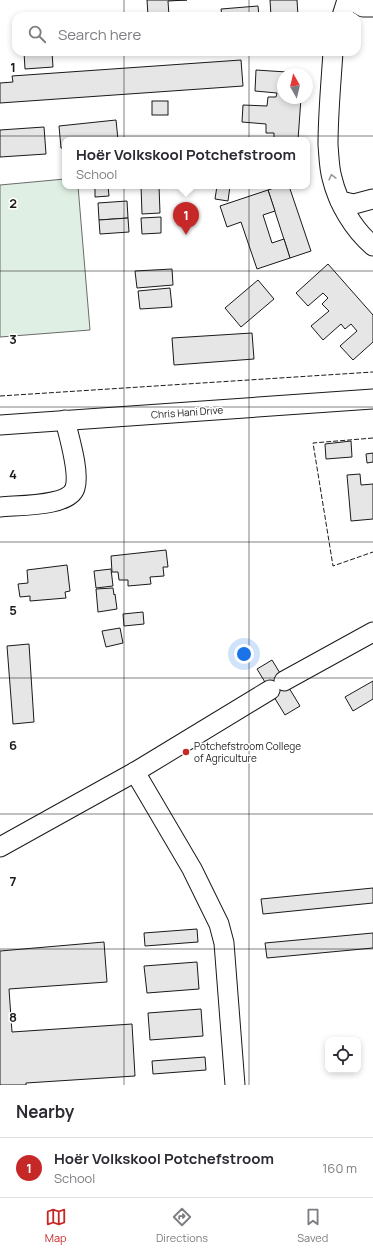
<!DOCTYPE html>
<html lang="en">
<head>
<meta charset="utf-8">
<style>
  body { margin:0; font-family:Manrope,sans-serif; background:#f7f7f7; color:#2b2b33 }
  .controls { position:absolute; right:12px; bottom:12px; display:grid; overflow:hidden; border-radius:8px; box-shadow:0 2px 6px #0003 }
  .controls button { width:36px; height:36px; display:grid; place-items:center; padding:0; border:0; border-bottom:1px solid #e1e1e2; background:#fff; color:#2b2b33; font:20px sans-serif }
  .compass { position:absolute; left:277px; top:68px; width:36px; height:36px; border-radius:50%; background:#fff; box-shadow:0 2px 6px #0003; rotate:352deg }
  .you { position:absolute; left:244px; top:654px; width:14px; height:14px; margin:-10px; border:3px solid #fff; border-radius:50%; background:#1a73e8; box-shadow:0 0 0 6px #1a73e833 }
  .badge { display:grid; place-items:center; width:26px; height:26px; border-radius:50%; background:#c62828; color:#fff; font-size:13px; font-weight:700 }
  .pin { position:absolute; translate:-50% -33px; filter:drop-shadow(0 1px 2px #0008) }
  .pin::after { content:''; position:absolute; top:21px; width:14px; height:12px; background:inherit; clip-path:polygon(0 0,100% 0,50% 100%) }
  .popup { position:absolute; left:62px; top:137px; width:248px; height:52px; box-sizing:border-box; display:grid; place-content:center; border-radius:8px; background:#fff; filter:drop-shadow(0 1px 3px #0005); font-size:13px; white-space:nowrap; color:#7c7c81 }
  .popup b { font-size:15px; color:#2b2b33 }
  .popup::after { content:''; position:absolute; left:50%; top:100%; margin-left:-8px; border:8px solid transparent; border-top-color:#fff }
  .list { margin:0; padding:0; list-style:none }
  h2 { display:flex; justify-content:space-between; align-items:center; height:52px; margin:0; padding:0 16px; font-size:17px }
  h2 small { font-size:13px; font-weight:400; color:#7c7c81 }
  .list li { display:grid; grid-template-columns:26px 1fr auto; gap:12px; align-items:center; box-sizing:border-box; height:60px; padding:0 16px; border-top:1px solid #e1e1e2 }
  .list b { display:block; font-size:15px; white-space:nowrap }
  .list p { margin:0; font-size:13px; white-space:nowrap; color:#7c7c81 }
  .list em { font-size:13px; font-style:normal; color:#7c7c81 }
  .icon { flex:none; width:22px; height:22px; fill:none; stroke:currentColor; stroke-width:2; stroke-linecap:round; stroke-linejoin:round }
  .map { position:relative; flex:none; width:373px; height:1085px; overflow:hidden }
  .search { position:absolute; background:#fff; box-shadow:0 2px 6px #0003; left:12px; right:12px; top:12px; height:44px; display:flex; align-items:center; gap:10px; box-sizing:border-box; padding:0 14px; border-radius:12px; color:#7c7c81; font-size:15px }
  .sheet { height:112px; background:#fff }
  nav { display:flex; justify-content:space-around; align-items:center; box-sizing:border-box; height:56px; border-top:1px solid #e1e1e2; background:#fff; font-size:11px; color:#7c7c81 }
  nav a { display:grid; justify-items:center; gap:2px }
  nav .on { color:#c62828 }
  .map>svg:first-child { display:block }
  .green { fill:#e0efe3; stroke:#6a6a6a }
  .building { fill:#e6e6e6; stroke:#1a1a1a }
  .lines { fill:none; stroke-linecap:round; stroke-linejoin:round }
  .minor-casing { stroke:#1a1a1a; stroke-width:21 }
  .minor { stroke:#fff; stroke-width:19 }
  .fence { stroke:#1a1a1a; stroke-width:1; stroke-dasharray:5 2; stroke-linecap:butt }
  .oneway { stroke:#989898 }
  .grid { fill:none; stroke:#1a1a1a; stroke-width:1; stroke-opacity:0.55 }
  .poi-dot { fill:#c62828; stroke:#fff; stroke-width:1.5 }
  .labels { text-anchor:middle; stroke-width:3; stroke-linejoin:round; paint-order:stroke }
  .street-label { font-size:10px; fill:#1a1a1a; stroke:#fff }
  .poi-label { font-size:10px; fill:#1a1a1a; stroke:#fff; text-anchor:start }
  .grid-label { font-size:13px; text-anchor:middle; font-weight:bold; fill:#1a1a1a; stroke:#fff; stroke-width:3; stroke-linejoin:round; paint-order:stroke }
</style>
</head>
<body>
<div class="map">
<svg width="373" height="1085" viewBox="0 0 373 1085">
  <rect width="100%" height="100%" fill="#fff"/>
  <!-- green -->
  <path class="green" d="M65 179V186H78L90 330 0 337V185Z"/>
  <!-- building -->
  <g class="building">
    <path d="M147 0H187L168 1 169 16H148Z"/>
    <path d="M270 0H297L298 16H271Z"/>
    <path d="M258 6 259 16H222L221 9Z"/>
    <path d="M24 52H52L53 67 25 69Z"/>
    <path d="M241 60 243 86 0 103V83L13 82 12 76Z"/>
    <path d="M256 70 302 73 283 74V98H301L298 140H252V138L274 139V133H266V124L242 122 243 105 267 106 268 97H276L277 93 255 91Z"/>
    <rect x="152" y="101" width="16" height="14"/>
    <path d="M116 120 118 140H65V148H61L59 126Z"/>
    <path d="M44 127 46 154 0 157V130Z"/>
    <path d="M95 186H108L109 196 95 197Z"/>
    <path d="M141 186H159L160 213 142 214Z"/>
    <path d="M217 186H230L228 201 215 199Z"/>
    <path d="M280 186H289L311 251 290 258 268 190Z"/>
    <path d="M268 190 275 211 263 215 272 243 284 239 290 258 257 269 241 222 227 227 220 206Z"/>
    <path d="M127 201 128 218 99 220 98 203Z"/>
    <path d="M161 217V233L142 234 141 218Z"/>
    <path d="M128 218 129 232 100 234 99 220Z"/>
    <path d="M328 264 373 315V342L353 360 340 346 357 331 351 324 345 329 341 324 323 340 311 326 329 311 322 304 328 298 323 293 308 306 296 293Z"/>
    <path d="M172 269 173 285 137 288 135 271Z"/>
    <path d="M258 280 274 299 241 327 225 308Z"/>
    <path d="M170 288 172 307 140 309 138 291Z"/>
    <path d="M252 333 254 359 174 365 172 338Z"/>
    <path d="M351 441 352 457 326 459 325 444Z"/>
    <path d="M373 453V462L367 463 366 454Z"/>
    <path d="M360 474 361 485 373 484V519L351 521 347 475Z"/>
    <path d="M166 550 168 567H163L164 576 150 577 151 584 128 586V580H119L118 572H112L111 556Z"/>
    <path d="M67 565 70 591 65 592 66 598 30 601V596L20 597 18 584 28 583 27 570Z"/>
    <path d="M111 569 113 586 96 588 94 571Z"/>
    <path d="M113 588 114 595 115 594 117 609 98 612 96 589Z"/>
    <path d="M143 612 144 624 124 626 123 614Z"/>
    <path d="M120 628 123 643 106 647 102 631Z"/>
    <path d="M29 644 34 722 13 724 7 646Z"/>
    <path d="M272 660 300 706 285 715 257 669Z"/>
    <path d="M373 681V699L353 711 345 697Z"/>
    <path d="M373 888V903L263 914 261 899Z"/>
    <path d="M197 929 198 942 145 946 144 933Z"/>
    <path d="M373 933V948L267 958 265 943Z"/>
    <path d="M104 942 107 982 9 989 12 1032 132 1024 135 1076 26 1083V1085H0V951Z"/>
    <path d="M197 962 199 989 147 993 144 966Z"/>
    <path d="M201 1009 203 1036 150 1040 148 1013Z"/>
    <path d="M205 1057 206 1070 153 1074 152 1061Z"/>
  </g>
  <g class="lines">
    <defs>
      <g id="minor">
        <path d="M351 0 363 7H373"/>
        <path d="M342 16 347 0"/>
        <path d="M333 52C331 83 328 114 328 145 329 155 329 168 332 178 338 203 353 229 373 246"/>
        <path d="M340 201 354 204 373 199"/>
        <path d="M0 425 373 399"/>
        <path d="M0 507C17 505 69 507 75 488 80 472 69 437 65 420"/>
        <path d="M284 681 373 632"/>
        <path d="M135 772 192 869 219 924 224 943 235 1085"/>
        <path d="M0 847 135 772 270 690"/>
      </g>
    </defs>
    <!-- minor casing -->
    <use href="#minor" class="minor-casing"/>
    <!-- minor -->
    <use href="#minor" class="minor"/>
    <!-- fence -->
    <g class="fence">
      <path d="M0 396 373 372"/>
      <path d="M373 438 313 443 333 566 373 552"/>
    </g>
  </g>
  <!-- one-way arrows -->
  <defs><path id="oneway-chevron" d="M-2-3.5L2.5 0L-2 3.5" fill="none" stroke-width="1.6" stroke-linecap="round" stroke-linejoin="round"/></defs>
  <use class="oneway" href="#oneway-chevron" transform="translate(332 177) rotate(-104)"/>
  <!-- grid -->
  <path class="grid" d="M124 0V16M249 0V16M124 52V1085M249 52V1085M0 136H373M0 271H373M0 407H373M0 542H373M0 678H373M0 814H373M0 949H373"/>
  <!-- markers -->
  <circle class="poi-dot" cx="186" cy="752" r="4"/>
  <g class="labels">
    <!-- street labels -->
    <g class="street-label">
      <text transform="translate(187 412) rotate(-4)" y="4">Chris Hani Drive</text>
    </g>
    <!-- poi labels -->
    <g class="poi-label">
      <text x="194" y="750">Potchefstroom College<tspan x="194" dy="12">of Agriculture</tspan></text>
    </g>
  </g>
  <g class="grid-label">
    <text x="13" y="72">1</text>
    <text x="13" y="208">2</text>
    <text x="13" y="344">3</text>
    <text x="13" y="479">4</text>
    <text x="13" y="615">5</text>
    <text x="13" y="750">6</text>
    <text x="13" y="886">7</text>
    <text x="13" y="1022">8</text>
  </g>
</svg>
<div class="controls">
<button><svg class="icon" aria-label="locate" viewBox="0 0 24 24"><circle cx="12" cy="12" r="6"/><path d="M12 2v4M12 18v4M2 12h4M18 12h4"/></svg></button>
</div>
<svg class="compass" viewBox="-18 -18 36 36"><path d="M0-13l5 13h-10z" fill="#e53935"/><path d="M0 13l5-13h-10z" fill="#7c7c81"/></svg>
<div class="you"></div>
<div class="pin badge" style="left:186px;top:235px">1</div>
<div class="popup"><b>Hoër Volkskool Potchefstroom</b>School</div>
<div class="search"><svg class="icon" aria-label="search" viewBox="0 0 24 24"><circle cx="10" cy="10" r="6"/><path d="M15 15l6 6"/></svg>Search here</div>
</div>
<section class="sheet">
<h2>Nearby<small></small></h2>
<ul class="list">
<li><span class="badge">1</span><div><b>Hoër Volkskool Potchefstroom</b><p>School</p></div><em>160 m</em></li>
</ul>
</section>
<nav>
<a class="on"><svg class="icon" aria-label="map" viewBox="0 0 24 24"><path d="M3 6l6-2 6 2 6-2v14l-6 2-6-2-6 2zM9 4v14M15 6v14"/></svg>Map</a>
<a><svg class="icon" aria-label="directions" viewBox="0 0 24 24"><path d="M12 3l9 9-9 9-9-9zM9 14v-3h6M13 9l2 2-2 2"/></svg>Directions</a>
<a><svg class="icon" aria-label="saved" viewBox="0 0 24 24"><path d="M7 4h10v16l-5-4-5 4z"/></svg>Saved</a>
</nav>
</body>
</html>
